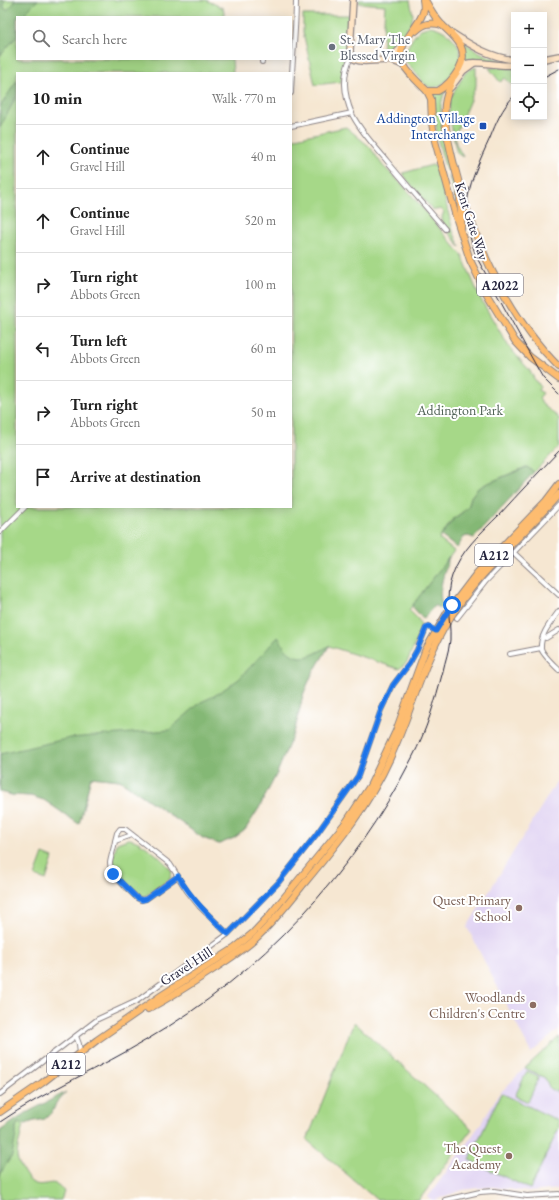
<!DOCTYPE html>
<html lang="en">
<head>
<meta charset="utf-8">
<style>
  body { margin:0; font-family:"EB Garamond",serif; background:#f6f6f6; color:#222 }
  .controls { position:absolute; right:12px; top:12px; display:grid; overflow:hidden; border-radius:0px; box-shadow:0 2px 10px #0003 }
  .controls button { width:36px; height:36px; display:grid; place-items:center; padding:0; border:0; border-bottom:1px solid #e0e0e0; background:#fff; color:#222; font:20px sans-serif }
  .stop { position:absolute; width:12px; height:12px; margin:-9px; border:3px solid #1a73e8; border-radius:50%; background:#fff }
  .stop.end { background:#1a73e8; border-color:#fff; box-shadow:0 1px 4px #0008 }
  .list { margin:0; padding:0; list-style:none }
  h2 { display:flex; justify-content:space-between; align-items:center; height:52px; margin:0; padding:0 16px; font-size:17px }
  h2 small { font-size:13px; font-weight:400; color:#767676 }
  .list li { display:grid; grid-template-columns:26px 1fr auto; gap:12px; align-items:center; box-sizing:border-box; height:64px; padding:0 16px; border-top:1px solid #e0e0e0 }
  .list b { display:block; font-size:15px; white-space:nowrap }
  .list p { margin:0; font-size:13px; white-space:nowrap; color:#767676 }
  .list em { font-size:13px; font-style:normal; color:#767676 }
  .icon { flex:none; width:22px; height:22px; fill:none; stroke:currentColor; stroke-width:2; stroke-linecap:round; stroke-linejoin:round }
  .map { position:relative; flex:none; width:559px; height:1200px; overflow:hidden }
  .search { position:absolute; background:#fff; box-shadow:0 2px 10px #0003; left:16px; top:16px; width:276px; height:44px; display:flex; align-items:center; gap:10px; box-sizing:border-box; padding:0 14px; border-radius:0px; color:#767676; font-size:15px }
  .panel { position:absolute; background:#fff; box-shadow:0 2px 10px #0003; left:16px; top:72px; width:276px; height:436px; border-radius:0px }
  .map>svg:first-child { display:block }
  .built { fill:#e1d4f3 }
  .green { fill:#a6d888; stroke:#647d62 }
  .forest { fill:#84b874; stroke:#536d58 }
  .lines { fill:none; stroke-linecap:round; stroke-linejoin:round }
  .street-casing { stroke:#8c8486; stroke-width:6 }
  .secondary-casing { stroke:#8c8486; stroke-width:8 }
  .primary-casing { stroke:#8c8486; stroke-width:8 }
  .street { stroke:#fff; stroke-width:4 }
  .secondary { stroke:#fee4c5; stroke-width:5.5 }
  .primary { stroke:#fdbc6f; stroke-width:6 }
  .tram { stroke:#22223b; stroke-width:1 }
  .route { stroke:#1a73e8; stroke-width:5 }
  .worship-dot { fill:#6b7280; stroke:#fff; stroke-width:1.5 }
  .transit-dot { fill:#1a4fb4; stroke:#fff; stroke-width:1.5 }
  .education-dot { fill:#8d6e63; stroke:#fff; stroke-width:1.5 }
  .labels { text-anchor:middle; stroke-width:4; stroke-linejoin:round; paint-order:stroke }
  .shield { fill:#fff; stroke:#646476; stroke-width:1 }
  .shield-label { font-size:13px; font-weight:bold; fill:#22223b }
  .worship-label { font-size:14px; fill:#5b616d; stroke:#fff; text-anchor:start }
  .transit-label { font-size:14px; fill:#164399; stroke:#fff; text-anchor:end }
  .street-label { font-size:14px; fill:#22223b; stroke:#fff }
  .park-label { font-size:14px; fill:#506256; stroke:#fff }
  .education-label { font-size:14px; fill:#785e54; stroke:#fff; text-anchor:end }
</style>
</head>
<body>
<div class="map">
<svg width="559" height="1200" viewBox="0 0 559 1200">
  <rect width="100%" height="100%" fill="#fff"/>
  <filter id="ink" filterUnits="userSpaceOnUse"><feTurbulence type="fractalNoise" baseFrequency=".025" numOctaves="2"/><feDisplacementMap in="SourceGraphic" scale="8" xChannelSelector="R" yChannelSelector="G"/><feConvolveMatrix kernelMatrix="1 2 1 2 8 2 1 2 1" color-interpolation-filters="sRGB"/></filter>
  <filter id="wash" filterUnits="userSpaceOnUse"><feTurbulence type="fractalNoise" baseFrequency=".012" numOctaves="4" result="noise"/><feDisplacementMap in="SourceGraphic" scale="16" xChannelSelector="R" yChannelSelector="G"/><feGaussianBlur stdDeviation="0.9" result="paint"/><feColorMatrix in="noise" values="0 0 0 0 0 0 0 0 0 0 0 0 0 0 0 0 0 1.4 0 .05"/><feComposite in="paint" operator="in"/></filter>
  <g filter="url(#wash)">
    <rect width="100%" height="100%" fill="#f6e7d2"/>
    <!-- built -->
    <g class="built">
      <path d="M559 778V1029L531 1053 467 927Z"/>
      <path d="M525 1068 545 1078 550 1089 559 1093V1189L529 1192 493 1187 479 1188 463 1190 445 1196 436 1200H431L428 1197 480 1125 498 1095Z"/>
    </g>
    <!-- green -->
    <g class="green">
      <path d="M0 0H206L223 8 225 17H17V59H232L233 73H17V507H291V139L346 127 370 147 383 166 402 184 462 255 480 298 509 347 530 371 536 382 539 384 540 387 538 390 543 393 539 398 542 404 559 418V447L534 472 526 467 486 484 477 489 471 497 469 505 464 511 453 519 439 539 454 551 409 610 418 619 422 628 407 662 399 669 329 646 311 676 303 695 295 729 277 773 259 808 245 830 234 838 219 844 203 838 120 780 91 777 79 824 44 800 31 796 12 795 0 792Z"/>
      <path d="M359 0H410L413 15 411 24 391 49 382 53 385 5 359 3Z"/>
      <path d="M303 15H349L347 36 341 82 315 85 303 32Z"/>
      <path d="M430 26C445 28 466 45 459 62 455 72 439 95 426 85 422 82 419 77 416 73 412 69 406 64 405 58 404 50 415 33 421 29 424 28 428 27 430 26Z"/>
      <path d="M460 39C478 53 489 58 511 62 495 64 480 56 464 61Z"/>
      <path d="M476 67V86L457 130 455 139 456 144 463 157 458 154 456 150 449 113 450 99 465 73 469 70Z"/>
      <path d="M514 67V87L505 78 500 82 489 68Z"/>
      <path d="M445 89 441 105V119L455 177 453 178 450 170H446L437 137 434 99 432 94Z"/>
      <path d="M432 165 437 167 453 231 460 247 448 232 449 230C444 224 439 220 444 212L441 209 436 210 432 209 407 180 403 173Z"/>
      <path d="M448 174 449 175 452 181H456L459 193 458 206H457Z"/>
      <path d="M128 839C139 838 167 862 172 872L170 879 145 896H138L115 873C111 864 114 853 117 843Z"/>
      <path d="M43 854 53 858 46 880 35 876Z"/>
      <path d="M354 1022 472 1129 419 1200H377L307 1140Z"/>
      <path d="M559 1037V1093L550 1089 545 1078 525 1068Z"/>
      <path d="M527 1071 539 1077 528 1102 515 1096Z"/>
      <path d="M501 1093 559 1121V1128L530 1189 469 1160Z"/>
      <path d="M15 1121 23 1125C21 1134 17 1148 17 1157 18 1163 27 1180 33 1183 46 1189 54 1175 64 1192L61 1200H0V1131Z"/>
    </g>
    <!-- forest -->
    <g class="forest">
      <path d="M0 0H4V8L7 10 14 3V0H38L26 12 25 17H17V36L0 56Z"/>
      <path d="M17 80V95L0 128V107Z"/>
      <path d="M527 467 534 472 474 538 468 536 464 537 457 548 441 536 454 519 464 511 469 505 471 497 477 489 486 484Z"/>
      <path d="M449 557C445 572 436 592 443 607L441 609 435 605 423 619 412 606Z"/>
      <path d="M278 637C282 642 285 650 290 653 303 663 317 652 329 646L311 676 303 695 295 729 277 773 259 808 245 830 234 838 219 844 203 838 120 780 91 777 79 824 44 800 31 796 12 795 0 792V778H2L0 776V754L70 738 169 730 201 702 214 696 239 679Z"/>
      <path d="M66 1092 56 1103 53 1111 45 1119 34 1121 23 1125 18 1123 16 1127V1135L12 1156 3 1169 0 1176V1131L26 1113Z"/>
    </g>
  </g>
  <g filter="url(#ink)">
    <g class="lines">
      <defs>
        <g id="street">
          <path d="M351 57C342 75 344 95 352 114 360 131 375 146 387 161 406 184 425 206 445 229"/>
          <path d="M262 59V62"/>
          <path d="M291 93C292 62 296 31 296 0"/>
          <path d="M291 126 352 113"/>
          <path d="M0 532 25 507"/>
          <path d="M513 552 559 595"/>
          <path d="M559 611C552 621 540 634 541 648 542 654 554 665 559 670"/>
          <path d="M457 618 486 581 559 505"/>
          <path d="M543 637 546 638 559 630"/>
          <path d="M510 654 541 648"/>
          <path d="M132 835 115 841C114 848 111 856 110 863 110 875 129 890 137 898L141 900 146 899 178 876"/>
          <path d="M115 841 117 833 120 829H125L170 864 187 891 199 906 228 934"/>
          <path d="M76 1036 79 1044 80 1053"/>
          <path d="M0 1094 98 1019 137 1001 228 934 278 883 316 835 358 776 381 710 393 685 409 664 417 650 426 628 429 627 436 631"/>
          <path d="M445 1200 480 1192 494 1191 527 1196 559 1194"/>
        </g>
        <g id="secondary">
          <path d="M353 0 350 51 351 57C365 68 386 52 405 67"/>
          <path d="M452 33C472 46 490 57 514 60"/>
          <path d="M385 59 395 54 403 46"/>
          <path d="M544 59 559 56"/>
          <path d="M459 70C462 67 465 63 469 63 484 61 499 67 514 65"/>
          <path d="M451 87 463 71 474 63"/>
        </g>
        <g id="primary">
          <path d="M423 0C424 6 425 10 422 15 417 28 397 46 401 59 403 69 420 84 427 91H438C447 86 453 79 459 69 470 49 456 38 442 25 435 18 430 9 425 0"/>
          <path d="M416 31C424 23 431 22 442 25"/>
          <path d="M452 80C449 88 446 96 445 104 443 122 449 143 453 161 471 235 504 312 559 367"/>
          <path d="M427 91 431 99 432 123 435 141 456 217 470 260 487 295 515 341 530 357 559 379"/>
          <path d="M461 228C463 215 458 203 461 190"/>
          <path d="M148 1009C166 1000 183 989 200 978 218 966 237 955 253 941 271 925 287 905 302 886 336 845 368 807 390 758 411 713 422 664 448 621 477 573 522 537 559 494"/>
          <path d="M0 1112 42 1083 97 1040 162 995 235 948 253 933 269 916 347 821 370 786 396 731 425 651 448 611 477 573 546 501 559 484"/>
        </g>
      </defs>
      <!-- street casing -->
      <use href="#street" class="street-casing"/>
      <!-- secondary casing -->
      <use href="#secondary" class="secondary-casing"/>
      <!-- primary casing -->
      <use href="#primary" class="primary-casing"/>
      <!-- street -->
      <use href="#street" class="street"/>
      <!-- secondary -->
      <use href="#secondary" class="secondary"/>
      <!-- primary -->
      <use href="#primary" class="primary"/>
      <!-- tram -->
      <g class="tram">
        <path d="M544 77 559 69"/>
        <path d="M514 96C502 108 496 123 490 138 469 184 457 207 477 258L539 371 543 378 559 394"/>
        <path d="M0 1122C47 1090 100 1068 148 1039 261 973 353 874 412 758 427 730 435 701 443 671 445 661 449 651 450 640 451 618 444 597 452 576 460 551 481 533 499 515 519 493 539 472 559 451"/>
      </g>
    </g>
  </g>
  <g class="lines" filter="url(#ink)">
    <!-- route -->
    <path class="route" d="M113 874 137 898 142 900 146 899 178 876C192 899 208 915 228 934L278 883 316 835 358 776 381 710 393 685 409 664 417 650 426 628 429 627 436 631 452 605"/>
  </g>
  <!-- markers -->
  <circle class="worship-dot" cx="332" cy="47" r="4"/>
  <rect class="transit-dot" x="479" y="122" width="8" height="8" rx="2"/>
  <g class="education-dot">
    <circle cx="519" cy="908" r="4"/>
    <circle cx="533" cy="1005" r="4"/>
    <circle cx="509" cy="1156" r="4"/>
  </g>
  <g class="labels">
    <!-- shield labels -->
    <g class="shield">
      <rect x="477" y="274" width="46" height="22" rx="3"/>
      <rect x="475" y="544" width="38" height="22" rx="3"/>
      <rect x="47" y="1053" width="38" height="22" rx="3"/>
    </g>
    <g class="shield-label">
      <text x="500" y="290">A2022</text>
      <text x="494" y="560">A212</text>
      <text x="66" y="1069">A212</text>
    </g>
    <!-- worship labels -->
    <g class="worship-label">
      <text x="340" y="44">St. Mary The<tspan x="340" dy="16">Blessed Virgin</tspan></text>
    </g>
    <!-- transit labels -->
    <g class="transit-label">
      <text x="475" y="123">Addington Village<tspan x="475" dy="16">Interchange</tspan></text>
    </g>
    <!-- street labels -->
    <g class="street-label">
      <text transform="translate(472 221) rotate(72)" y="5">Kent Gate Way</text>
      <text transform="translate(186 966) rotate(-33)" y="5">Gravel Hill</text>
    </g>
    <!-- park labels -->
    <g class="park-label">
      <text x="460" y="415">Addington Park</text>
    </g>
    <!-- education labels -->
    <g class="education-label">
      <text x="511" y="905">Quest Primary<tspan x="511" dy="16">School</tspan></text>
      <text x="525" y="1002">Woodlands<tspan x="525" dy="16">Children's Centre</tspan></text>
      <text x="501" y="1153">The Quest<tspan x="501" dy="16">Academy</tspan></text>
    </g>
  </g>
</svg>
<div class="controls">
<button>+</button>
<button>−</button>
<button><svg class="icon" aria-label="locate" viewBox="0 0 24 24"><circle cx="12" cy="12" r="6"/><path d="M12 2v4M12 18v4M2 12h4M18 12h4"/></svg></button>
</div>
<div class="stop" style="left:452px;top:605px"></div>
<div class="stop end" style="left:113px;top:874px"></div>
<div class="search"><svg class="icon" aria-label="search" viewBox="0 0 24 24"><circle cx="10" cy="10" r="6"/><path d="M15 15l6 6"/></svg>Search here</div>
<section class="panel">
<h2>10 min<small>Walk · 770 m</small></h2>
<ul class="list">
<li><svg class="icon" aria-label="ahead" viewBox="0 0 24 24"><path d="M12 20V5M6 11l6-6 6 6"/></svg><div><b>Continue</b><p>Gravel Hill</p></div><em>40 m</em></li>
<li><svg class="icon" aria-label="ahead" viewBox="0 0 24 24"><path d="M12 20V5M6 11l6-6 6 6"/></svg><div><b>Continue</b><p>Gravel Hill</p></div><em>520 m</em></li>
<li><svg class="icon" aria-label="right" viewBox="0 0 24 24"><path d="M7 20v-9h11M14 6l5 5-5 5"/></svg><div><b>Turn right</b><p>Abbots Green</p></div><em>100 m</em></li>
<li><svg class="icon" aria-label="left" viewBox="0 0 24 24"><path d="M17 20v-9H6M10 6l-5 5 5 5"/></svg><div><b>Turn left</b><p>Abbots Green</p></div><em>60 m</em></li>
<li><svg class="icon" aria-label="right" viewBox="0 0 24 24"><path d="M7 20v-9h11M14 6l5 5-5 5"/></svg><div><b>Turn right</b><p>Abbots Green</p></div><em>50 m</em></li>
<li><svg class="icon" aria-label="arrive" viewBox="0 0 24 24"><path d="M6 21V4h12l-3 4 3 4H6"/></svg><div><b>Arrive at destination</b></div></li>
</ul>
</section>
</div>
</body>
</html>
